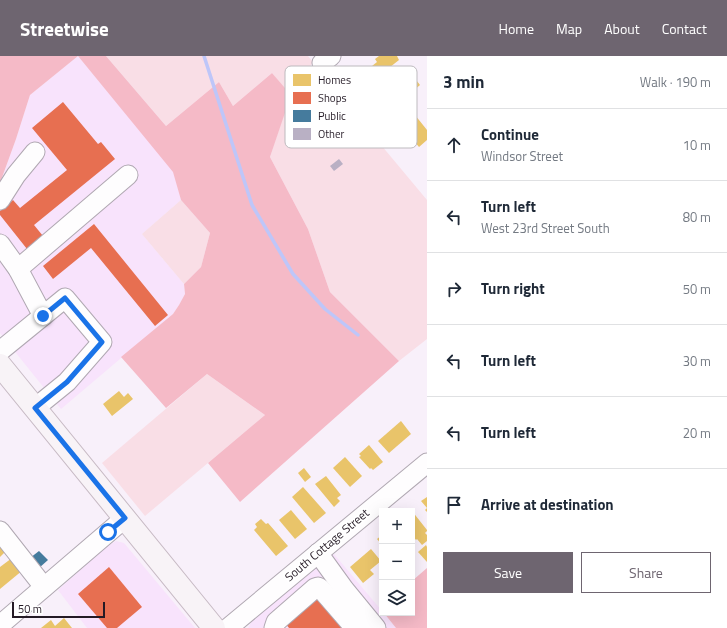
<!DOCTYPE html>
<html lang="en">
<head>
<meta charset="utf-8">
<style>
  body { margin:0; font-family:"Titillium Web",sans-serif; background:#f2f2f3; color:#1f2937 }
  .controls { position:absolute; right:12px; bottom:12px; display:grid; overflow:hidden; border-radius:0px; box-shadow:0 4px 16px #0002 }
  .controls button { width:36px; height:36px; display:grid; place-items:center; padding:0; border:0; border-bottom:1px solid #e0e1e3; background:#fff; color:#1f2937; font:20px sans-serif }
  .scale { position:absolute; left:12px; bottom:10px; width:93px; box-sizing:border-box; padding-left:4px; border:2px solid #241a25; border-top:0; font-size:11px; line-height:14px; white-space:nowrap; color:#241a25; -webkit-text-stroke:3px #fff; paint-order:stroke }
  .stop { position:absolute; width:12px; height:12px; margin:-9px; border:3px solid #1a73e8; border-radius:50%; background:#fff }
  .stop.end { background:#1a73e8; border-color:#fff; box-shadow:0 1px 4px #0008 }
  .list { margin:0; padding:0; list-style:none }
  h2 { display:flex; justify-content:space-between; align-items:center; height:52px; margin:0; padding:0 16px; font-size:17px }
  h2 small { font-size:13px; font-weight:400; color:#747a83 }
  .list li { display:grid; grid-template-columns:26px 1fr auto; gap:12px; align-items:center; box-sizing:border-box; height:72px; padding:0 16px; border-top:1px solid #e0e1e3 }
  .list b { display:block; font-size:15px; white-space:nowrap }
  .list p { margin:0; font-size:13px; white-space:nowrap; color:#747a83 }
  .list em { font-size:13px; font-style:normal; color:#747a83 }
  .actions { display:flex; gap:8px; padding:12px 16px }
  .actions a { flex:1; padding:9px 0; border:1px solid #6e6570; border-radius:0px; text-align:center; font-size:14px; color:#6e6570 }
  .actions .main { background:#6e6570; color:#fff }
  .icon { flex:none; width:22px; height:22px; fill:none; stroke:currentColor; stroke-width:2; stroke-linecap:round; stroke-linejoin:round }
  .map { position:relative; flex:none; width:427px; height:572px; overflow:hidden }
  header { display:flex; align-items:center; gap:24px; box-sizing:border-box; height:56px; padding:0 20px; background:#6e6570; color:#fff }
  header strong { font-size:19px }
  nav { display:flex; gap:22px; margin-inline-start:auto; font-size:14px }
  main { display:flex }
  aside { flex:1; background:#fff }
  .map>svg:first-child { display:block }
  .built { fill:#f8e3fc }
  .green { fill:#f9dee6 }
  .forest { fill:#f5bac7 }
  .homes { fill:#e9c46a }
  .shops { fill:#e76f51 }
  .public { fill:#457b9d }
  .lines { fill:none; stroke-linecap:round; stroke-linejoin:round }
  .stream { stroke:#bec6f9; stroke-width:3.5 }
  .building { fill:#b9b0c4 }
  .minor-casing { stroke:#b0a8b2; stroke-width:21 }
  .major-casing { stroke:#c7bac4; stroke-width:24 }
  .minor { stroke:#fefdfe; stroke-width:19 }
  .major { stroke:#f8f3f7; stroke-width:22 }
  .route { stroke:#1a73e8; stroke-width:5 }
  .labels { text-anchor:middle; stroke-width:4; stroke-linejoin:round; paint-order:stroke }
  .street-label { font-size:12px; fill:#241a25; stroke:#fff }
  .key { fill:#fff; stroke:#bdbabe; stroke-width:1 }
  .key-label { font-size:11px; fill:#241a25 }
</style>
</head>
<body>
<header>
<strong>Streetwise</strong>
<nav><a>Home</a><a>Map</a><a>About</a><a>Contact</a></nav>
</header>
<main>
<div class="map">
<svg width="427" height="572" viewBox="0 0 427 572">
  <rect width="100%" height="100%" fill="#f8f0fa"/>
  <!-- built -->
  <g class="built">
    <path d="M78 0 174 116 181 144 142 178 184 228 185 238 179 249 173 258 61 353 0 277V127L16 83 30 39Z"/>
    <path d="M116 485 124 487 195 572H87L58 534 106 491Z"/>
    <path d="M334 498 382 555V557H384L396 572H248L252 565Z"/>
  </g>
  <!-- green -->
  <g class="green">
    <path d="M106 0H308L313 6 292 38 321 17 427 144V283L399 305 330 236 308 173 270 101 290 39 272 17 233 50 219 26 166 70Z"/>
    <path d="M181 144 210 177 201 211 184 228 142 178Z"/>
    <path d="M207 318 265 359 145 460 102 407Z"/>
  </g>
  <!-- forest -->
  <g class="forest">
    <path d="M0 0H106L166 70 219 26 233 50 272 17 291 39 270 101 308 173 330 236 399 305 240 446 208 407 265 359 207 318 166 352 121 301 173 258 179 249 185 238 184 228 201 211 210 177 181 144 173 116 78 0 30 39 16 83 0 127Z"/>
    <path d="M427 512V572H396L384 557H412V525Z"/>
  </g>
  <!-- homes -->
  <g class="homes">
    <path d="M379 0H397L399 4 385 15 384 13 373 21 367 14 377 6 375 3Z"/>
    <path d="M406 10 409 15 411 13 415 19 413 20 420 29 413 35 410 31 405 35 404 34 398 38 391 29 397 24 394 20Z"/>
    <path d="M411 54 427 74V84L419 91 414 85 410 88 393 68Z"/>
    <path d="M119 335 124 341 128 337 133 343 112 360 103 348Z"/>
    <path d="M401 365 411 378 389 397 378 385Z"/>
    <path d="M369 389 383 406 373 414 371 412 370 413 359 401 361 400 359 398Z"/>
    <path d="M345 401 362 420 350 431 333 412Z"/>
    <path d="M304 412 311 421 305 426 298 417Z"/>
    <path d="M326 420 341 439 337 442 340 445 334 451 315 428Z"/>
    <path d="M303 431 326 457 314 467 292 441Z"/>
    <path d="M427 441V456L425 454 427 452 421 445Z"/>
    <path d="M291 454 307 473 295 483 279 464Z"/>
    <path d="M412 455 427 474V475L425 477 427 479V485L422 489 417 483 416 484 412 479Z"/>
    <path d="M261 463 266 468 268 467 288 490 276 500 254 474 257 471 255 468Z"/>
    <path d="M382 479V489L377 483Z"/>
    <path d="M426 489 427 491V506L418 496Z"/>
    <path d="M0 491 5 496 0 501Z"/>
    <path d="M371 493 381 505 370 514 374 518 363 527 350 511Z"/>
    <path d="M12 502 23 514 0 533V511Z"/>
    <path d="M64 562 72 572H41L51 564 55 570Z"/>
  </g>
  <!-- shops -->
  <g class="shops">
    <path d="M63 46 98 88 101 86 115 103 34 169 43 180 27 193 0 159V155L13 144 20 152 67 114 32 72Z"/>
    <path d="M94 168 168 259 155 270 91 192 53 223 43 210Z"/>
    <path d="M109 511 142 551 117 572H107L78 538Z"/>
    <path d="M315 541 342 572H289L285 567Z"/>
  </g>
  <!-- public -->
  <path class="public" d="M39 495 48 504 39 512 30 502Z"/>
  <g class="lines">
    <!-- stream -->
    <path class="stream" d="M204 0 252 149 293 218 325 253 358 279"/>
  </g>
  <!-- building -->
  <path class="building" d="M339 103 343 108 334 115 330 110Z"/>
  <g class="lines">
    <defs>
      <g id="minor">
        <path d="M322 7 331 0"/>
        <path d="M0 144 16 119 35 96"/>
        <path d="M0 188 18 213 43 260"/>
        <path d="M18 213 128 119"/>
        <path d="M0 295 65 242 102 286 67 326 35 352"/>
        <path d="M0 475 44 531"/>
        <path d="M318 497 344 533 376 572"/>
        <path d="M0 569 125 462"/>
        <path d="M228 572 427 407"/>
        <path d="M274 572 276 566 315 532 318 531 321 533 353 570 358 572"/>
      </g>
      <path id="major" d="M0 309 214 572"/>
    </defs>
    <!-- minor casing -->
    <use href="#minor" class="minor-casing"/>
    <!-- major casing -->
    <use href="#major" class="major-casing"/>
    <!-- minor -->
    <use href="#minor" class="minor"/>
    <!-- major -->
    <use href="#major" class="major"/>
  </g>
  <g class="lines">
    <!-- route -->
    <path class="route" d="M43 260 65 242 102 286 67 326 35 352 125 462 108 476"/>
  </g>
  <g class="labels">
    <!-- street labels -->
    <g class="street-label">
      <text transform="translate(327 489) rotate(-40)" y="4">South Cottage Street</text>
    </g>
  </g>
  <!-- legend -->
  <rect x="285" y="10" width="132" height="82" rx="6" class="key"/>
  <rect x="293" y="18" width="18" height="12" fill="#e9c46a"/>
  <rect x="293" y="36" width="18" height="12" fill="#e76f51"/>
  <rect x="293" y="54" width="18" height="12" fill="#457b9d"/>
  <rect x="293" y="72" width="18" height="12" fill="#b9b0c4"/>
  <g class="key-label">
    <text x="318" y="28">Homes</text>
    <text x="318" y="46">Shops</text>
    <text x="318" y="64">Public</text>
    <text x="318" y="82">Other</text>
  </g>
</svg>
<div class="controls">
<button>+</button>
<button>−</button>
<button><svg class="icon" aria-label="layers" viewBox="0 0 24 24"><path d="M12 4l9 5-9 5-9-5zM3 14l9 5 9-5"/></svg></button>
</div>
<div class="scale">50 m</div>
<div class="stop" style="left:108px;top:476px"></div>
<div class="stop end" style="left:43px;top:260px"></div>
</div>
<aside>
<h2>3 min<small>Walk · 190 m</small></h2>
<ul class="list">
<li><svg class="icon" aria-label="ahead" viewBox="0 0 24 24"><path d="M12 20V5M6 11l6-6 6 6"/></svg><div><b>Continue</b><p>Windsor Street</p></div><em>10 m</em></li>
<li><svg class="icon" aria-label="left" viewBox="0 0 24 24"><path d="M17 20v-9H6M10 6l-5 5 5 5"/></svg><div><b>Turn left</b><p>West 23rd Street South</p></div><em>80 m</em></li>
<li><svg class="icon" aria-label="right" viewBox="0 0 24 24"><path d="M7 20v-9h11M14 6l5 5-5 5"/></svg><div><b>Turn right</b></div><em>50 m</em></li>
<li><svg class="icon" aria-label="left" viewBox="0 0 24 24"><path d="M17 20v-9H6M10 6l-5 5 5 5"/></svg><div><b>Turn left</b></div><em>30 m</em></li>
<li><svg class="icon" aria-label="left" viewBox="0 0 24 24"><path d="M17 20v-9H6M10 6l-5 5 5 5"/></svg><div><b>Turn left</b></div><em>20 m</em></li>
<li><svg class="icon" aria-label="arrive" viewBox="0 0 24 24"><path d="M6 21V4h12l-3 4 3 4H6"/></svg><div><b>Arrive at destination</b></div></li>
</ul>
<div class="actions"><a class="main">Save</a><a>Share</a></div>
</aside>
</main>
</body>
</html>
